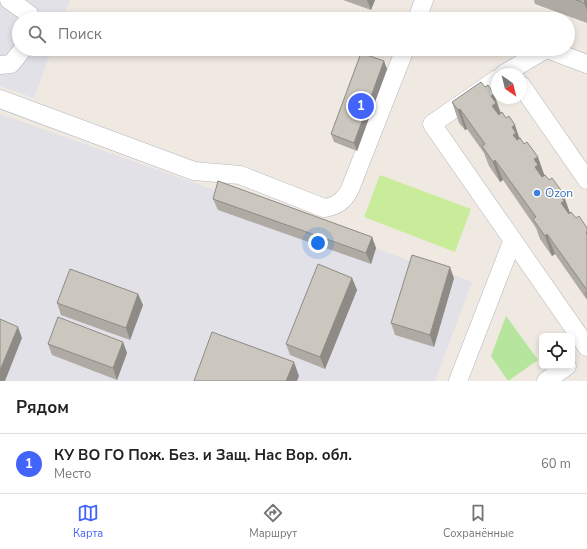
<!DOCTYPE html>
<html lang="ru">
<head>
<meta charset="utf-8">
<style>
  body { margin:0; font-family:"Nunito Sans",sans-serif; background:#f6f6f6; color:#222 }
  .controls { position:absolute; right:12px; bottom:12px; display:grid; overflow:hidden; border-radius:6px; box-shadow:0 2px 6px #0003 }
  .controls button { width:36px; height:36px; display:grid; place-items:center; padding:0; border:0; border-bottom:1px solid #e0e0e0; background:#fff; color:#222; font:20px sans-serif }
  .compass { position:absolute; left:491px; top:68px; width:36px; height:36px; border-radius:50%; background:#fff; box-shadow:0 2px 6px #0003; rotate:145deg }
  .you { position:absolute; left:318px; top:243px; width:14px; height:14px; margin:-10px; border:3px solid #fff; border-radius:50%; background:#1a73e8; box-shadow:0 0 0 6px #1a73e833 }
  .badge { display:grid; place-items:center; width:26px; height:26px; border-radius:50%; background:#4264fb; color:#fff; font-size:13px; font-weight:700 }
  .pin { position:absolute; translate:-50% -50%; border:2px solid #fff; box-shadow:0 1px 4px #0006 }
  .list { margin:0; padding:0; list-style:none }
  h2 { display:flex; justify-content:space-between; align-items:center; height:52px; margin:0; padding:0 16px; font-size:17px }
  h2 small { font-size:13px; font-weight:400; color:#767676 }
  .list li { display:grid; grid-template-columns:26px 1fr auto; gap:12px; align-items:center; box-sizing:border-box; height:60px; padding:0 16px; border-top:1px solid #e0e0e0 }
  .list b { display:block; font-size:15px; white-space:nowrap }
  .list p { margin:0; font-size:13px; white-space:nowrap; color:#767676 }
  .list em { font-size:13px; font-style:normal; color:#767676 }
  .icon { flex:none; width:22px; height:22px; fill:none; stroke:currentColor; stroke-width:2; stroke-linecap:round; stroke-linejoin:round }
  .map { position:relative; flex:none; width:587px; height:381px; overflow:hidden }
  .search { position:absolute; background:#fff; box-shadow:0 2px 6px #0003; left:12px; right:12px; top:12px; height:44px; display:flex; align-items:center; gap:10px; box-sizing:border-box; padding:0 14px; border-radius:22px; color:#767676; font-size:15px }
  .sheet { height:112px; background:#fff }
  nav { display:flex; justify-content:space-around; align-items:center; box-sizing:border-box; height:56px; border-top:1px solid #e0e0e0; background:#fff; font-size:11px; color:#767676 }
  nav a { display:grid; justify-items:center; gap:2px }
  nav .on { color:#4264fb }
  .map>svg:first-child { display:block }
  .industrial { fill:#e3e1e8 }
  .green { fill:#b6e59e }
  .pitch { fill:#c9ec9a }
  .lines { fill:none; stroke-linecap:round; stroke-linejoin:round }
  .minor-casing { stroke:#b4b7c1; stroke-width:19 }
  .minor { stroke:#fff; stroke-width:18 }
  .wall { fill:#afaba4 }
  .shaded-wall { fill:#8e8b86 }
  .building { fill:#cbc7bf; stroke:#8e8b86 }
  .shop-dot { fill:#3f7fe0; stroke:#fff; stroke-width:1.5 }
  .labels { text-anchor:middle; stroke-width:3; stroke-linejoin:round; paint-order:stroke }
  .shop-label { font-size:12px; fill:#366cbe; stroke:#fff; text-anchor:start }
</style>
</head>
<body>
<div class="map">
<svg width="587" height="381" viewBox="0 0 587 381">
  <rect width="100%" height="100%" fill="#efe9e1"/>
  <!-- industrial -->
  <g class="industrial">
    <path d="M0 0H70L63 19H19V49H52L34 98 0 86Z"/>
    <path d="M0 114 350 238 454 278 455 275 472 282 435 381H0Z"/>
  </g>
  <!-- green -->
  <path class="green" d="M506 316 538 360 508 381 491 356Z"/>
  <!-- pitch -->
  <path class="pitch" d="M380 175 471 209 455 252 364 217Z"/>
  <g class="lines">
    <defs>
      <g id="minor">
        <path d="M9 0 29 14 28 19"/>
        <path d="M417 19 424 0"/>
        <path d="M547 49 587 64"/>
        <path d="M0 65 11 64 23 49"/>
        <path d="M504 74 546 49"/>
        <path d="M497 79 432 124 587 347"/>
        <path d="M521 85 587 180"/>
        <path d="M0 99 194 171 240 175 324 208C337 206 344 201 350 189L405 49"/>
        <path d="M458 381 512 242"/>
        <path d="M546 381 567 366"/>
      </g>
    </defs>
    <!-- minor casing -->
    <use href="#minor" class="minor-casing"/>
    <!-- minor -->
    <use href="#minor" class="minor"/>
  </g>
  <!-- wall -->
  <g class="wall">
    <path d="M343 0H375L371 10Z"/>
    <path d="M534 0H587V23L535 4Z"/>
    <path d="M384 61 387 69 357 151 334 142 331 134Z"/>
    <path d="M485 87 494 94 501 113 520 138 570 213 587 228V300L555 254 552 256 540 239 536 228 503 180 500 182 489 166 484 153 467 129 465 130 459 123 452 102Z"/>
    <path d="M213 199 372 237 376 248 371 264 218 210Z"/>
    <path d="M352 278 357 290 325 369 290 355 286 344Z"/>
    <path d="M454 278 434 347 395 335 391 323Z"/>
    <path d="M138 294 143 305 130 340 61 315 57 303Z"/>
    <path d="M123 342 127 353 117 380 52 355 48 344Z"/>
  </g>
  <!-- shaded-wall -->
  <g class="shaded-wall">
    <path d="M367 0H375L371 10Z"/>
    <path d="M585 0H586L587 2V10L584 3Z"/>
    <path d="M384 61 387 69 357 151 354 143Z"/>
    <path d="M494 94 501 115 503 123 492 106 491 96Z"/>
    <path d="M460 109 467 129 465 130 458 110Z"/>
    <path d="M515 125 522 146H521L513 135 512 127Z"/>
    <path d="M538 157 545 177V185L535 167 534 159Z"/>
    <path d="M495 160 503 180 500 182 493 162Z"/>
    <path d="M563 193 570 213 569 214 561 203 560 195Z"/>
    <path d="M547 234 555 254 552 256 545 236Z"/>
    <path d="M372 237 376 248 371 264 366 253Z"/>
    <path d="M450 267 454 278 434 347 430 335Z"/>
    <path d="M352 278 357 290 325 369 320 357Z"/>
    <path d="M138 294 143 305 130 340 126 328Z"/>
    <path d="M18 327 22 338 5 381H0V370Z"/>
    <path d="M123 342 127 353 117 380 113 368Z"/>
    <path d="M294 362 299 376 297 381H286Z"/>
  </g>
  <!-- building -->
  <g class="building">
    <path d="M576 0H585L584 3Z"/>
    <path d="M361 53 384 61 354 143 331 134Z"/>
    <path d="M481 82 485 87 488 85 494 94 491 96 496 103 492 106 499 115 502 112 506 118 509 116 515 125 512 127 516 133 513 135 517 140 520 138 524 144 527 142 538 157 534 159 538 165 535 167 542 177 545 175 549 180 552 178 563 193 560 195 564 201 561 203 569 214 571 212 576 218 579 216 587 228V232L586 233 587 234V290L547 234 545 236 533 219 536 217 495 160 493 162 482 146 485 144 460 109 458 110 452 102Z"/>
    <path d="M218 181 372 237 366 253 213 199Z"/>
    <path d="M412 255 450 267 430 335 391 323Z"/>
    <path d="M318 264 352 278 320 357 286 344Z"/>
    <path d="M70 269 138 294 126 328 57 303Z"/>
    <path d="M587 292V297L585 293Z"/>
    <path d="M58 317 123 342 113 368 48 344Z"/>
    <path d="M0 319 18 327 0 370Z"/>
    <path d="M212 332 294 362 286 381H194Z"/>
  </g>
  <!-- markers -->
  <circle class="shop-dot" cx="537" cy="193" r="4"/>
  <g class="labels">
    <!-- shop labels -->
    <g class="shop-label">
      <text x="545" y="197">Ozon</text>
    </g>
  </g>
</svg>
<div class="controls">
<button><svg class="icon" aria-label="locate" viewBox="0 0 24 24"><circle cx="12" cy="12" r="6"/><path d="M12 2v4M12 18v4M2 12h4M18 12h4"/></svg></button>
</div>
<svg class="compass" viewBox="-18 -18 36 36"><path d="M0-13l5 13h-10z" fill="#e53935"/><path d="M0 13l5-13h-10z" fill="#767676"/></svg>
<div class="you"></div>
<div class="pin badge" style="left:361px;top:106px">1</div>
<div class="search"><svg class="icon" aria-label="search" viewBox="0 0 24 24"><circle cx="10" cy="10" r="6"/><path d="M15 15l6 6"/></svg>Поиск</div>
</div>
<section class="sheet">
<h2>Рядом<small></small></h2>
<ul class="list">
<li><span class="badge">1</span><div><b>КУ ВО ГО Пож. Без. и Защ. Нас Вор. обл.</b><p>Место</p></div><em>60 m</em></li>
</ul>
</section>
<nav>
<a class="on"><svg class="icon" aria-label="map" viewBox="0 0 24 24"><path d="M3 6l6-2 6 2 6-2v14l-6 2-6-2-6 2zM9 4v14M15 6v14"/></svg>Карта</a>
<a><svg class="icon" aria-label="directions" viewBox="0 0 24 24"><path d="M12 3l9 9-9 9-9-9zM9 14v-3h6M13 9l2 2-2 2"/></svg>Маршрут</a>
<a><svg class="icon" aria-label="saved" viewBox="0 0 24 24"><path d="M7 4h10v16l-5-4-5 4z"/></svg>Сохранённые</a>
</nav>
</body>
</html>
